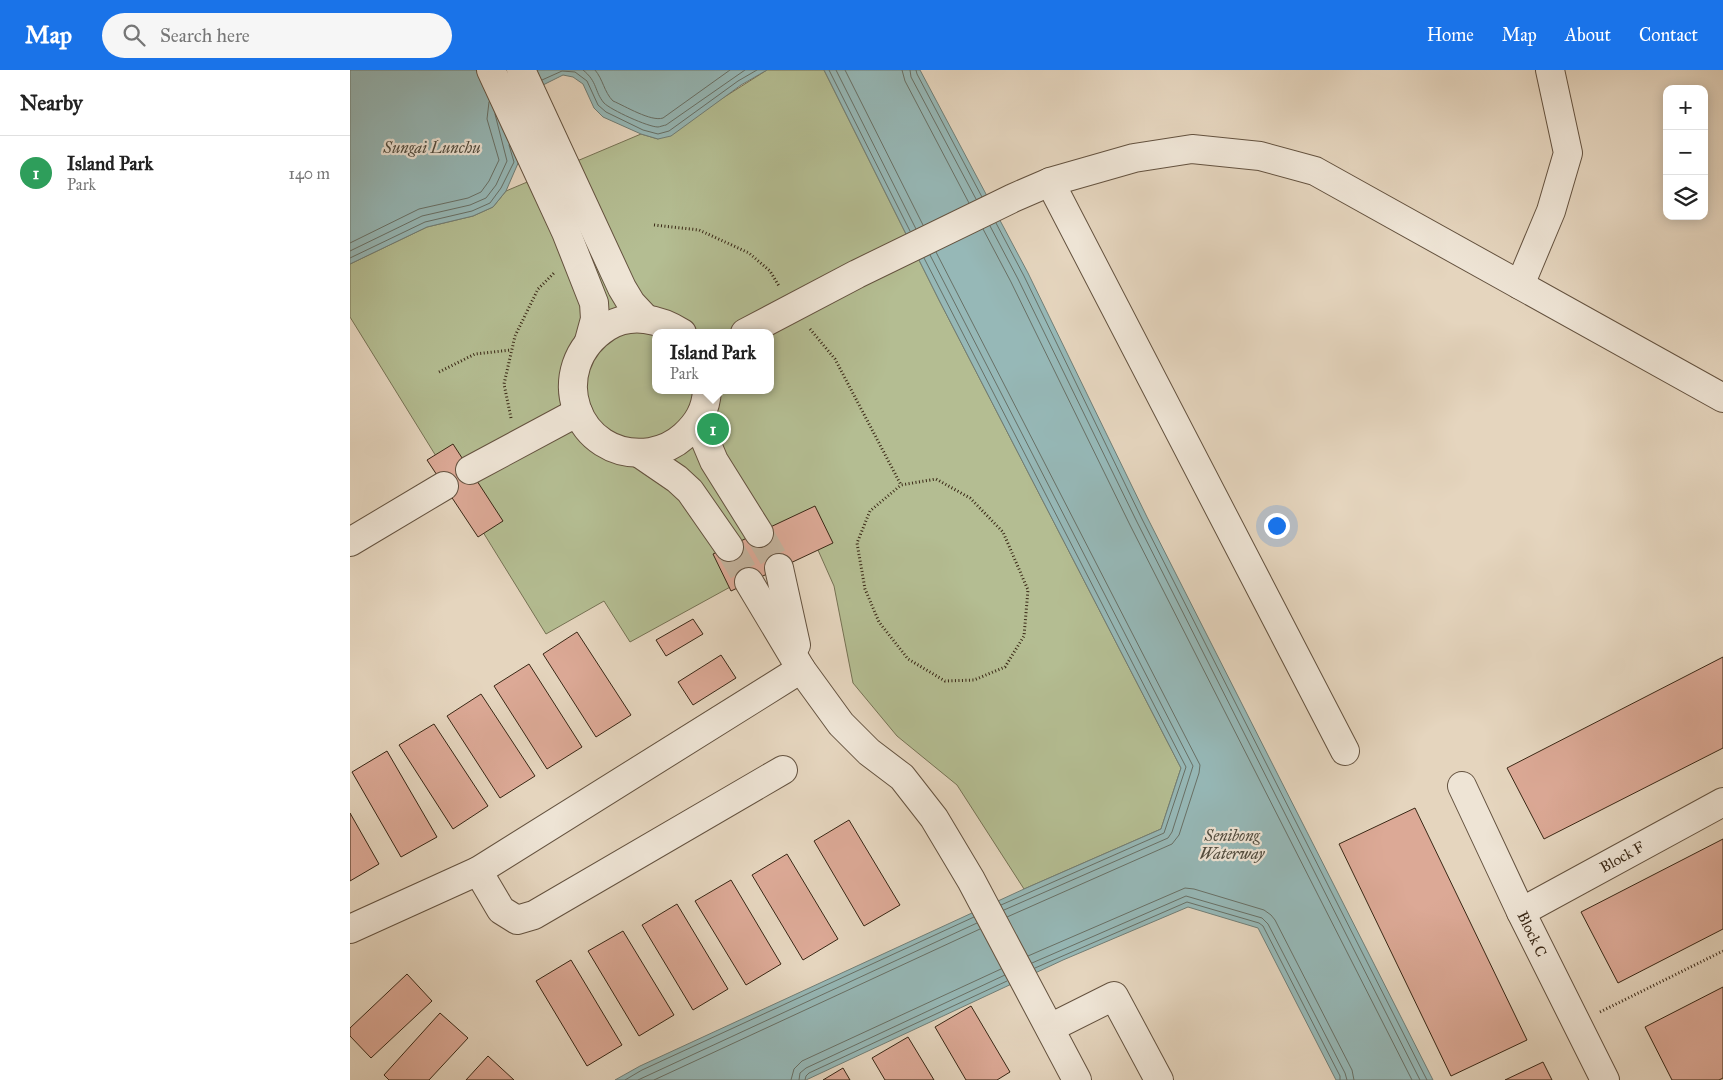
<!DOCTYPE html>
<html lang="en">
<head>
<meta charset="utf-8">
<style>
  body { margin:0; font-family:"IM FELL Great Primer",serif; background:#f6f6f6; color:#222 }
  .controls { position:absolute; right:15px; top:15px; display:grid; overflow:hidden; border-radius:10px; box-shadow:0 2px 12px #0003 }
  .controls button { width:45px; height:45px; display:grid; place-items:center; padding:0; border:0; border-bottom:1px solid #e0e0e0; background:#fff; color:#222; font:25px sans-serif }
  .you { position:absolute; left:926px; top:455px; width:18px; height:18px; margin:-12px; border:4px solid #fff; border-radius:50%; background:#1a73e8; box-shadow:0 0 0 8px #1a73e833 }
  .badge { display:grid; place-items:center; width:32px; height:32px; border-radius:50%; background:#1a73e8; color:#fff; font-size:16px; font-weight:700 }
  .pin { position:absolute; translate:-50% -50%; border:2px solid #fff; box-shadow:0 1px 5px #0006 }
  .popup { position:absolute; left:302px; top:259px; width:122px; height:65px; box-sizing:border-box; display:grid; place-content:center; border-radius:10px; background:#fff; filter:drop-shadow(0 1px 4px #0005); font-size:16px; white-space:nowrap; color:#767676 }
  .popup b { font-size:19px; color:#222 }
  .popup::after { content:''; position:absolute; left:50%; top:100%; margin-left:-10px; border:10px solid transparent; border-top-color:#fff }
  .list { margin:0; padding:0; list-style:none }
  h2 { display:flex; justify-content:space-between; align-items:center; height:65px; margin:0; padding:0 20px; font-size:21px }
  h2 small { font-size:16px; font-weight:400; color:#767676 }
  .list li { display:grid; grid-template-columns:32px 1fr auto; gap:15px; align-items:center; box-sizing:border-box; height:75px; padding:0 20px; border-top:1px solid #e0e0e0 }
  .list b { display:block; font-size:19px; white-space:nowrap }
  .list p { margin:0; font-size:16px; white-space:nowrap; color:#767676 }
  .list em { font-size:16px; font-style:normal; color:#767676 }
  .icon { flex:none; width:28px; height:28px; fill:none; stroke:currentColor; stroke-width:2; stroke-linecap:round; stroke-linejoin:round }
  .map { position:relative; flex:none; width:1373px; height:1010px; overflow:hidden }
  header { display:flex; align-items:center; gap:30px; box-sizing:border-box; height:70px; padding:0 25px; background:#1a73e8; color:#fff }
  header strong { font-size:24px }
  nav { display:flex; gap:28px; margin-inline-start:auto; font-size:18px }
  .search { width:350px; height:45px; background:#f6f6f6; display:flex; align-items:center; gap:12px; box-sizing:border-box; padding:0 18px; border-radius:28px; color:#767676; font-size:19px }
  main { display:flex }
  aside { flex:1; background:#fff }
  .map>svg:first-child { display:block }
  .green { fill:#b4bd92; stroke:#767254; fill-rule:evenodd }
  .water { fill:#96b8b7; stroke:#717e76 }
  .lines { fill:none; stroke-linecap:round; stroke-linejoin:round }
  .shore { stroke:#687066; stroke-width:1 }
  .building { fill:#dca996; stroke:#392715 }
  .minor-tunnel { stroke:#c3b29c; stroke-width:28; stroke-dasharray:28 14; stroke-linecap:butt }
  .minor-casing { stroke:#64523f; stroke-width:30 }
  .path { stroke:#392715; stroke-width:3; stroke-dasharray:1 2.5; stroke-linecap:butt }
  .minor { stroke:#eee4d5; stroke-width:28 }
  .labels { text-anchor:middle; stroke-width:4.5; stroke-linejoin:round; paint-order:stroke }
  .street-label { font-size:15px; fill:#392715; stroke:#eee4d5 }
  .water-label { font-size:16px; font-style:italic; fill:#504b3e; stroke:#eee4d5 }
</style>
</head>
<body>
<header>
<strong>Map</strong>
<div class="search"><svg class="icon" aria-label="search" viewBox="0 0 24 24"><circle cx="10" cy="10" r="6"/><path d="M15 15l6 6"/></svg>Search here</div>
<nav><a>Home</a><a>Map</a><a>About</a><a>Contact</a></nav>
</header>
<main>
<aside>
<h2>Nearby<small></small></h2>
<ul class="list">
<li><span class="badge" style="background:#2e9e5b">1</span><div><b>Island Park</b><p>Park</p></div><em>140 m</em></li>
</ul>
</aside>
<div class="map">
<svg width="1373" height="1010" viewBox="0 0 1373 1010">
  <rect width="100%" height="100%" fill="#e5d5be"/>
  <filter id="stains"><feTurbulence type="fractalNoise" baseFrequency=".004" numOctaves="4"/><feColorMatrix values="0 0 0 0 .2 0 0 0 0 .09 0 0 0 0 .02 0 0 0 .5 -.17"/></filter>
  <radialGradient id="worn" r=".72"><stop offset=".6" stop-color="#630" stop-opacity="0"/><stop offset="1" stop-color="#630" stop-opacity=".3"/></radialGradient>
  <!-- green -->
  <path class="green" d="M417 0H474L589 230 831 698 811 759 674 819 607 715 547 666 503 613 484 516 464 471 280 572 254 531 196 564 0 247V194L77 157 123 146 143 137 156 121 291 64 308 69ZM306 263H420V320H306Z"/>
  <!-- water -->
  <g class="water">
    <path d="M0 0H417L391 15 321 66 308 69 291 64 253 47 244 38 233 14 223 7 213 5 161 31 169 91 156 121 143 137 123 146 77 157 0 194Z"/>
    <path d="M474 0H570L678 203 797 447 1083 1010H986L908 858 838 837 713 890 456 1010H265L290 996 674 819 811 759 831 698 589 230Z"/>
  </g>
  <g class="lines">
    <!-- shore -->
    <g class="shore">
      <path d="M233 0C248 12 244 21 254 33 261 40 298 57 308 57 309 57 315 55 316 55L395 0"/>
      <path d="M245 0C253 9 254 22 263 31 275 36 301 52 313 48L380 0"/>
      <path d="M479 0 560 161"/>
      <path d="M486 0 566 159"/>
      <path d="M495 0 573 155"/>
      <path d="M552 0 555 11 619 133"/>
      <path d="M560 0 561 7 626 129"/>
      <path d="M566 0 567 4 632 127"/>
      <path d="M192 10 212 1 225 2 237 11 248 35 256 42 293 60 308 64 319 61 388 11 407 0"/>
      <path d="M646 153 674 206 792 449 1077 1010"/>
      <path d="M640 156 668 209 787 452 1070 1010"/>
      <path d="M633 159 661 212 780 455 1062 1010"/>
      <path d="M0 173 69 139 118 128 131 122 139 111 149 90 137 49 139 32"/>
      <path d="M0 181 72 146 120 135 136 128 146 115 157 91 145 44"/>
      <path d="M586 182 850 695 849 703 829 765 822 774 657 847"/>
      <path d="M580 185 843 696 822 762 818 768 654 840"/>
      <path d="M0 188 75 152 122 141 140 133 151 118 164 92 159 75"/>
      <path d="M574 188 836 697 814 763 651 835"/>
      <path d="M678 886 835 818 844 819 914 840 921 845 925 850 1002 1000 1004 1010"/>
      <path d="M682 893 836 826 912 848 918 854 995 1003 997 1010"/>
      <path d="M685 898 837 832 909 853 913 856 990 1006V1010"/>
      <path d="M275 1010 292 1000 624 847"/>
      <path d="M288 1010 627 853"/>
      <path d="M304 1010 630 859"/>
      <path d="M441 1010 444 999 452 991 651 899"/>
      <path d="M449 1010 450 1003 456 998 655 905"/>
      <path d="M455 1010 456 1006 459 1003 657 911"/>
    </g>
  </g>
  <!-- building -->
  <g class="building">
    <path d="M103 374 153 451 128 467 77 390Z"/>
    <path d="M465 436 483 473 381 521 363 484Z"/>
    <path d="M343 549 353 564 316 586 306 570Z"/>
    <path d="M227 562 281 645 246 667 193 584Z"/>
    <path d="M371 585 386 608 343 635 328 612Z"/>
    <path d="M1373 587V678L1194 769 1157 698Z"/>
    <path d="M179 594 232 677 197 699 144 616Z"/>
    <path d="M131 624 185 706 150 728 97 646Z"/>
    <path d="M84 654 138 736 103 759 49 675Z"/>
    <path d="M37 681 87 767 51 787 2 702Z"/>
    <path d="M1065 738 1177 970 1101 1006 989 774Z"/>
    <path d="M0 743 29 794 0 811Z"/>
    <path d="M499 750 550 835 514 856 464 771Z"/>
    <path d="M1373 769V859L1268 913 1231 842Z"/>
    <path d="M437 784 488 869 453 890 402 805Z"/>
    <path d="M381 810 431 894 396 915 345 831Z"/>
    <path d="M327 834 378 919 343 940 292 855Z"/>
    <path d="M273 861 324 945 289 966 238 881Z"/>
    <path d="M221 890 272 975 237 996 186 911Z"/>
    <path d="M57 904 82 931 21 988 0 966V958Z"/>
    <path d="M1373 917V1008L1369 1010H1322L1295 957Z"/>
    <path d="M621 936 660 1002 647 1010H616L585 957Z"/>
    <path d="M90 943 118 968 79 1010H39L34 1005Z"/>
    <path d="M558 967 584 1010H535L522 988Z"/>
    <path d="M138 986 164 1010H116Z"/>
    <path d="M1193 992 1202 1010H1155Z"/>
    <path d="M493 998 500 1010H473Z"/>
  </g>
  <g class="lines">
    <!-- minor-tunnel -->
    <g class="minor-tunnel">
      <path d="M409 463 429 498"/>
      <path d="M379 477 399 512"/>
    </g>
    <defs>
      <g id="minor">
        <path d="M141 0 216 162 244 233 245 249 239 271"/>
        <path d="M171 0 272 218 281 233 296 249"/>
        <path d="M700 112 995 681"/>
        <path d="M1170 215 1201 141 1218 83 1200 0"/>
        <path d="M332 263C310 249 281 242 257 257 193 298 226 392 300 382 313 380 324 375 334 366 348 353 356 340 357 320"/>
        <path d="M395 263 507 204 663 128 700 112 784 88 842 79 910 86 965 101 1373 328"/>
        <path d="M352 343 356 372 364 391 409 463"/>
        <path d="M289 383 327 409 340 421 379 477"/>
        <path d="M120 400 228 342"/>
        <path d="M0 472 94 416"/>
        <path d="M429 498 446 575"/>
        <path d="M399 512 451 599 491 654 519 682 552 707 584 748 621 810 727 1010"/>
        <path d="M1112 716 1171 842 1255 1010"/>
        <path d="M128 801 151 840 167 850 184 845 433 700"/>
        <path d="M1171 842 1373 732"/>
        <path d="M0 859 128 801 451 599"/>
        <path d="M700 958 764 926 809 1010"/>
      </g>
    </defs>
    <!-- minor casing -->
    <use href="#minor" class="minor-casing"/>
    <!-- path -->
    <g class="path">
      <path d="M304 155 349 160 399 183 420 201 429 216"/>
      <path d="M460 259 485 289 551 415 586 409 620 428 653 462 678 520 674 566 655 597 624 610 595 611 558 589 529 552 515 519 507 473 520 441 551 415"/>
      <path d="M89 302 125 284 161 280"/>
      <path d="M161 348 154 314 165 266 188 219 204 203"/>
      <path d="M1250 942 1373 881"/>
    </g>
    <!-- minor -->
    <use href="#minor" class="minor"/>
  </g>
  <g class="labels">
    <!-- street labels -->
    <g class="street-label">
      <text transform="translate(1272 787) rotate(-29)" y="5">Block F</text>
      <text transform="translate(1182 864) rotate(64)" y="5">Block C</text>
    </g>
    <!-- water labels -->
    <g class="water-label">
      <text x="82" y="83">Sungai Lunchu</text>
      <text x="882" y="771">Senibong<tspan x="882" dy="18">Waterway</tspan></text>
    </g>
  </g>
  <rect width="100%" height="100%" filter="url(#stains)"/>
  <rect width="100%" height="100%" fill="url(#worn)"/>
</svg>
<div class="controls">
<button>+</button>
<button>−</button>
<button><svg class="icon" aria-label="layers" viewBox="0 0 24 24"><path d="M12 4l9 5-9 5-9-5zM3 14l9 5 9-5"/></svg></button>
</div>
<div class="you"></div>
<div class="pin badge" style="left:363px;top:359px;background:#2e9e5b">1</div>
<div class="popup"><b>Island Park</b>Park</div>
</div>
</main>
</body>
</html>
